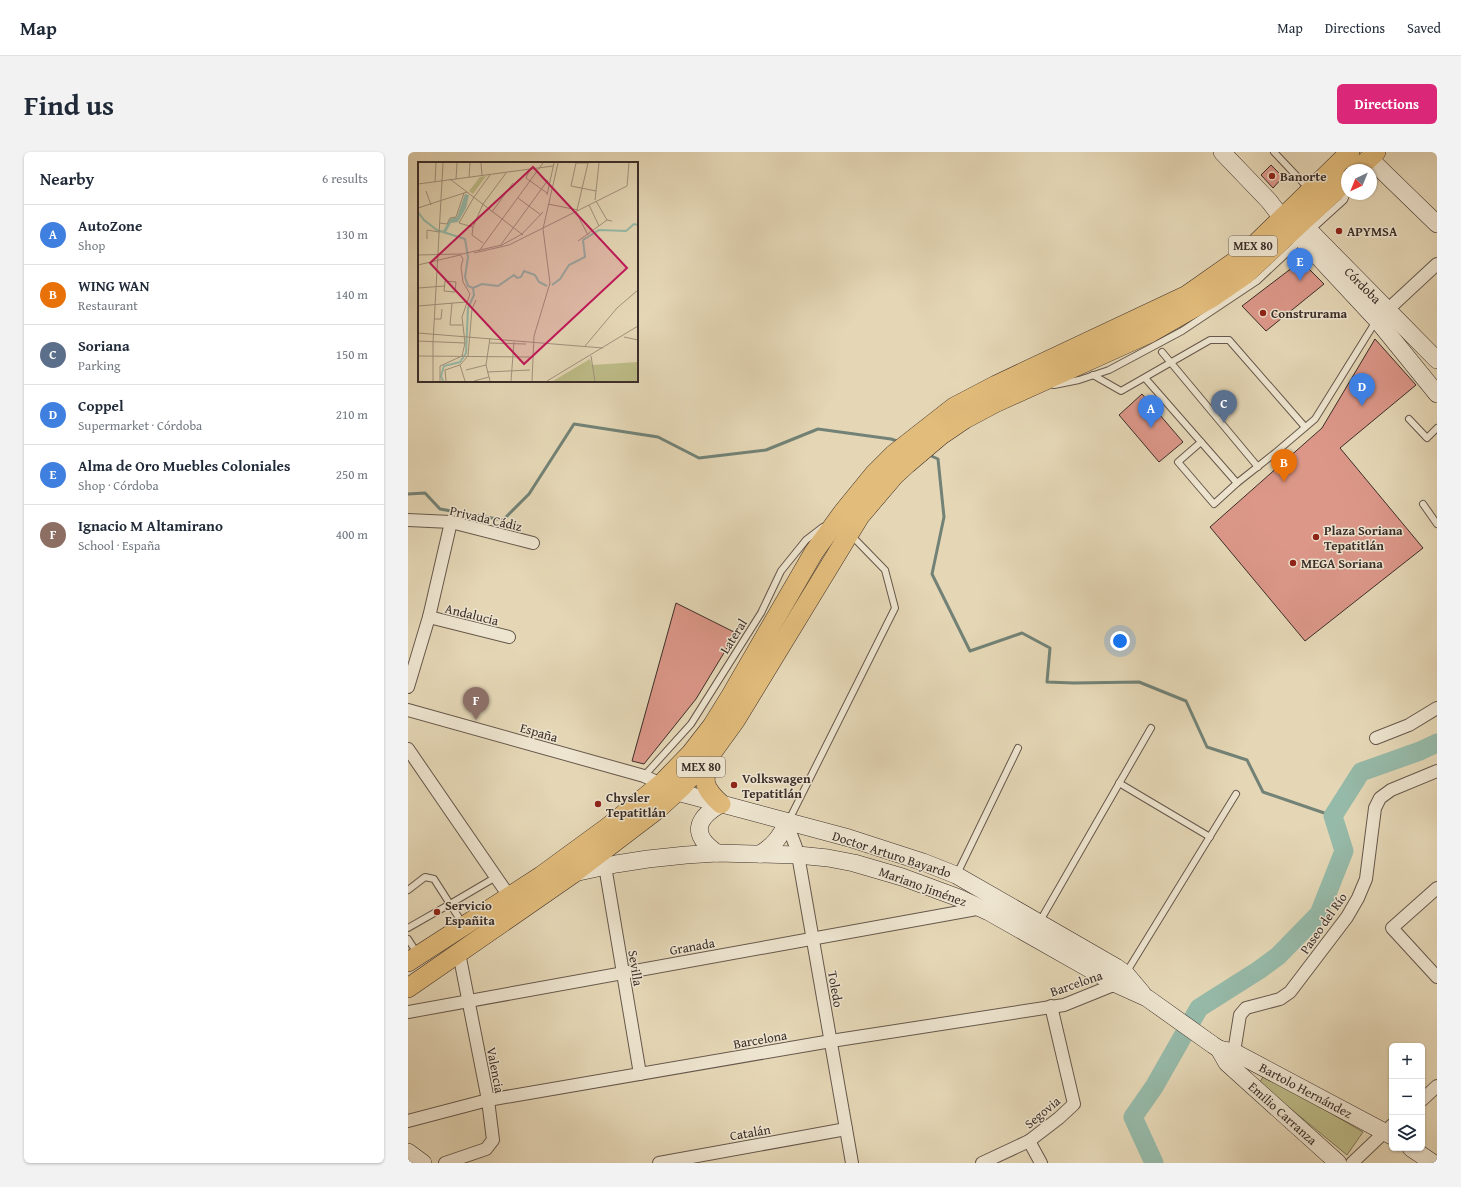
<!DOCTYPE html>
<html lang="en">
<head>
<meta charset="utf-8">
<style>
  body { margin:0; font-family:"Gentium Book Plus",serif; background:#f2f2f3; color:#1f2937 }
  .controls { position:absolute; right:12px; bottom:12px; display:grid; overflow:hidden; border-radius:6px; box-shadow:0 1px 3px #0004 }
  .controls button { width:36px; height:36px; display:grid; place-items:center; padding:0; border:0; border-bottom:1px solid #e0e1e3; background:#fff; color:#1f2937; font:20px sans-serif }
  .compass { position:absolute; left:933px; top:12px; width:36px; height:36px; border-radius:50%; background:#fff; box-shadow:0 1px 3px #0004; rotate:223deg }
  .you { position:absolute; left:712px; top:489px; width:14px; height:14px; margin:-10px; border:3px solid #fff; border-radius:50%; background:#1a73e8; box-shadow:0 0 0 6px #1a73e833 }
  .badge { display:grid; place-items:center; width:26px; height:26px; border-radius:50%; background:#db2777; color:#fff; font-size:13px; font-weight:700 }
  .pin { position:absolute; translate:-50% -33px; filter:drop-shadow(0 1px 2px #0008) }
  .pin::after { content:''; position:absolute; top:21px; width:14px; height:12px; background:inherit; clip-path:polygon(0 0,100% 0,50% 100%) }
  .list { margin:0; padding:0; list-style:none }
  h2 { display:flex; justify-content:space-between; align-items:center; height:52px; margin:0; padding:0 16px; font-size:17px }
  h2 small { font-size:13px; font-weight:400; color:#747a83 }
  .list li { display:grid; grid-template-columns:26px 1fr auto; gap:12px; align-items:center; box-sizing:border-box; height:60px; padding:0 16px; border-top:1px solid #e0e1e3 }
  .list b { display:block; font-size:15px; white-space:nowrap }
  .list p { margin:0; font-size:13px; white-space:nowrap; color:#747a83 }
  .list em { font-size:13px; font-style:normal; color:#747a83 }
  .icon { flex:none; width:22px; height:22px; fill:none; stroke:currentColor; stroke-width:2; stroke-linecap:round; stroke-linejoin:round }
  .map { position:relative; flex:none; width:1029px; height:1011px; overflow:hidden; border-radius:6px }
  header { display:flex; align-items:center; gap:24px; box-sizing:border-box; height:56px; padding:0 20px; background:#fff; border-bottom:1px solid #e0e1e3 }
  header strong { font-size:19px }
  nav { display:flex; gap:22px; margin-inline-start:auto; font-size:14px }
  .intro { display:flex; align-items:center; justify-content:space-between; box-sizing:border-box; height:96px; padding:0 24px }
  h1 { margin:0; font-size:28px }
  .button { padding:10px 18px; border-radius:6px; background:#db2777; color:#fff; font-size:14px; font-weight:700 }
  main { display:flex; gap:24px; padding:0 24px }
  aside { flex:1; background:#fff; border-radius:6px; box-shadow:0 1px 3px #0004 }
  .map>svg:first-child { display:block }
  .green { fill:#bdbc88; stroke:#7c7558 }
  .lines { fill:none; stroke-linecap:round; stroke-linejoin:round }
  .stream { stroke:#728276; stroke-width:3 }
  .river { stroke:#96baa9; stroke-width:19 }
  .building { fill:#dc9789; stroke:#3b2e29 }
  .lane-casing { stroke:#66584c; stroke-width:8 }
  .street-casing { stroke:#66584c; stroke-width:14 }
  .secondary-casing { stroke:#3b2e29; stroke-width:18 }
  .primary-casing { stroke:#3b2e29; stroke-width:20 }
  .lane { stroke:#eee5d0; stroke-width:6 }
  .street { stroke:#eee5d0; stroke-width:12 }
  .secondary { stroke:#eee5d0; stroke-width:17 }
  .primary { stroke:#e2bc7b; stroke-width:19 }
  .poi-dot { fill:#8f2418; stroke:#eee5d0; stroke-width:1.5 }
  .labels { text-anchor:middle; stroke-width:3; stroke-linejoin:round; paint-order:stroke }
  .shield { fill:#eee5d0; stroke:#71655b; stroke-width:1 }
  .shield-label { font-size:12px; font-weight:bold; fill:#3b2e29 }
  .poi-label { font-size:13px; font-weight:bold; fill:#3b2e29; stroke:#eee5d0; text-anchor:start }
  .street-label { font-size:13px; fill:#3b2e29; stroke:#eee5d0 }
  .inset-river { fill:none; stroke:#96baa9; stroke-width:2 }
  .inset-road { fill:none; stroke:#a1937e; stroke-width:1 }
  .view { fill:#c2185b; fill-opacity:0.15; stroke:#c2185b; stroke-width:2 }
  .inset-edge { fill:none; stroke:#3b2e29; stroke-width:2 }
</style>
</head>
<body>
<header>
<strong>Map</strong>
<nav><a>Map</a><a>Directions</a><a>Saved</a></nav>
</header>
<div class="intro"><h1>Find us</h1><a class="button">Directions</a></div>
<main>
<aside>
<h2>Nearby<small>6 results</small></h2>
<ul class="list">
<li><span class="badge" style="background:#3f7fe0">A</span><div><b>AutoZone</b><p>Shop</p></div><em>130 m</em></li>
<li><span class="badge" style="background:#e8710a">B</span><div><b>WING WAN</b><p>Restaurant</p></div><em>140 m</em></li>
<li><span class="badge" style="background:#5c6f8a">C</span><div><b>Soriana</b><p>Parking</p></div><em>150 m</em></li>
<li><span class="badge" style="background:#3f7fe0">D</span><div><b>Coppel</b><p>Supermarket · Córdoba</p></div><em>210 m</em></li>
<li><span class="badge" style="background:#3f7fe0">E</span><div><b>Alma de Oro Muebles Coloniales</b><p>Shop · Córdoba</p></div><em>250 m</em></li>
<li><span class="badge" style="background:#8d6e63">F</span><div><b>Ignacio M Altamirano</b><p>School · España</p></div><em>400 m</em></li>
</ul>
</aside>
<div class="map">
<svg width="1029" height="1011" viewBox="0 0 1029 1011">
  <rect width="100%" height="100%" fill="#e5d7b6"/>
  <filter id="stains"><feTurbulence type="fractalNoise" baseFrequency=".005" numOctaves="4"/><feColorMatrix values="0 0 0 0 .2 0 0 0 0 .09 0 0 0 0 .02 0 0 0 .5 -.17"/></filter>
  <radialGradient id="worn" r=".72"><stop offset=".6" stop-color="#630" stop-opacity="0"/><stop offset="1" stop-color="#630" stop-opacity=".3"/></radialGradient>
  <!-- green -->
  <path class="green" d="M855 925H861L955 980 939 1003 856 935 852 930Z"/>
  <g class="lines">
    <!-- stream -->
    <g class="stream">
      <path d="M521 303 530 307 536 365 524 422 562 499 614 481 642 496 639 530 666 531 731 530 778 549 799 595 839 608 855 640 925 664"/>
      <path d="M0 342 17 341 32 357 95 368 121 342 166 272 250 285 291 306 358 298 410 277 483 287 492 290"/>
    </g>
    <!-- river -->
    <path class="river" d="M746 1011 725 965 746 935 791 856 851 818 870 804 911 762 936 699 925 664 953 620 1012 599 1029 591"/>
  </g>
  <!-- building -->
  <g class="building">
    <path d="M863 13 875 25 865 36 853 23Z"/>
    <path d="M893 109 916 132 858 179 834 154Z"/>
    <path d="M967 187 1008 233 932 296 1015 396 897 489 802 375 914 276Z"/>
    <path d="M734 242 775 290 751 310 711 263Z"/>
    <path d="M268 451 328 481 288 547 236 612 224 609Z"/>
  </g>
  <g class="lines">
    <defs>
      <g id="lane">
        <path d="M866 0 901 37"/>
        <path d="M903 78 936 48 939 41"/>
        <path d="M754 200 850 315"/>
        <path d="M685 223 713 239 802 188H821L897 275"/>
        <path d="M737 226 829 331"/>
        <path d="M646 233 671 228 701 218 774 179 849 129 894 87"/>
        <path d="M1001 267 1019 286 1029 276"/>
        <path d="M793 290 770 310 806 352 829 331 867 301 907 267 968 169"/>
        <path d="M1015 352 1029 372"/>
        <path d="M236 624 283 572 353 461 373 419 398 388 415 375"/>
        <path d="M711 631 802 685"/>
        <path d="M381 668 487 456 477 418 443 383"/>
        <path d="M549 722 610 596"/>
        <path d="M0 738 17 725 26 727 42 752 88 725"/>
        <path d="M632 769 743 576"/>
        <path d="M0 776 42 752 55 772"/>
        <path d="M0 787 9 801"/>
        <path d="M718 821 828 642"/>
      </g>
      <g id="street">
        <path d="M974 163 1029 112"/>
        <path d="M0 368 43 370 125 391"/>
        <path d="M21 465 101 485"/>
        <path d="M0 535 21 465 43 370"/>
        <path d="M0 558 236 624 253 632"/>
        <path d="M968 586 1001 573 1029 556"/>
        <path d="M0 597 101 744"/>
        <path d="M380 670C381 681 388 692 390 703L444 1011"/>
        <path d="M197 714 232 922"/>
        <path d="M1029 736 984 776 1029 825"/>
        <path d="M0 860 574 756"/>
        <path d="M822 907 826 900 832 863 838 856 872 847 882 840 939 765 950 746 958 727 967 656 972 646 983 638 1029 619"/>
        <path d="M1014 948 1029 934"/>
        <path d="M0 969 80 948 423 889 656 853 708 832 711 829"/>
        <path d="M621 989 633 1011"/>
        <path d="M37 1011 78 997 85 988 80 948 51 801"/>
        <path d="M251 1011 438 977"/>
        <path d="M574 1011 621 989 651 966 666 952 643 854"/>
        <path d="M944 1011 984 973"/>
      </g>
      <g id="secondary">
        <path d="M814 0 861 49 874 66 969 168 1029 242"/>
        <path d="M961 6 1029 72"/>
        <path d="M888 65 1029 208"/>
        <path d="M258 635 269 640 441 686 515 710 548 723 708 815 718 822 734 841"/>
        <path d="M309 701C283 683 287 667 313 652"/>
        <path d="M352 702C367 693 372 684 380 670"/>
        <path d="M166 721 208 712 240 707 278 703 309 701 390 703 420 706 446 711 494 725 551 746 581 760 708 832 739 846 805 893 811 897 819 911 930 1011"/>
        <path d="M811 897 826 900 984 984"/>
        <path d="M1003 996 1025 1011"/>
        <path d="M0 1000 15 1011"/>
      </g>
      <g id="primary">
        <path d="M949 18 968 0"/>
        <path d="M301 605C295 629 294 635 313 652"/>
        <path d="M0 810 133 724 200 675 253 632 283 601 304 574 322 545 406 400 435 360 466 322 486 302 546 255 588 233 779 143 836 103 942 0"/>
        <path d="M0 836 166 721 250 657 274 635 301 605 327 569 452 364 486 324 499 312 532 284 557 267 587 251 742 181 805 145 837 123 939 28"/>
      </g>
    </defs>
    <!-- lane casing -->
    <use href="#lane" class="lane-casing"/>
    <!-- street casing -->
    <use href="#street" class="street-casing"/>
    <!-- secondary casing -->
    <use href="#secondary" class="secondary-casing"/>
    <!-- primary casing -->
    <use href="#primary" class="primary-casing"/>
    <!-- lane -->
    <use href="#lane" class="lane"/>
    <!-- street -->
    <use href="#street" class="street"/>
    <!-- secondary -->
    <use href="#secondary" class="secondary"/>
    <!-- primary -->
    <use href="#primary" class="primary"/>
  </g>
  <!-- markers -->
  <g class="poi-dot">
    <circle cx="864" cy="24" r="4"/>
    <circle cx="931" cy="79" r="4"/>
    <circle cx="855" cy="161" r="4"/>
    <circle cx="908" cy="385" r="4"/>
    <circle cx="885" cy="411" r="4"/>
    <circle cx="326" cy="633" r="4"/>
    <circle cx="190" cy="652" r="4"/>
    <circle cx="29" cy="760" r="4"/>
  </g>
  <g class="labels">
    <!-- shield labels -->
    <g class="shield">
      <rect x="821" y="84" width="48" height="20" rx="3"/>
      <rect x="269" y="605" width="48" height="20" rx="3"/>
    </g>
    <g class="shield-label">
      <text x="845" y="98">MEX 80</text>
      <text x="293" y="619">MEX 80</text>
    </g>
    <!-- poi labels -->
    <g class="poi-label">
      <text x="872" y="29">Banorte</text>
      <text x="939" y="84">APYMSA</text>
      <text x="863" y="166">Construrama</text>
      <text x="916" y="383">Plaza Soriana<tspan x="916" dy="15">Tepatitlán</tspan></text>
      <text x="893" y="416">MEGA Soriana</text>
      <text x="334" y="631">Volkswagen<tspan x="334" dy="15">Tepatitlán</tspan></text>
      <text x="198" y="650">Chysler<tspan x="198" dy="15">Tepatitlán</tspan></text>
      <text x="37" y="758">Servicio<tspan x="37" dy="15">Españita</tspan></text>
    </g>
    <!-- street labels -->
    <g class="street-label">
      <text transform="translate(955 133) rotate(45)" y="5">Córdoba</text>
      <text transform="translate(78 366) rotate(13)" y="5">Privada Cádiz</text>
      <text transform="translate(64 462) rotate(14)" y="5">Andalucia</text>
      <text transform="translate(325 484) rotate(-58)" y="5">Lateral</text>
      <text transform="translate(131 580) rotate(16)" y="5">España</text>
      <text transform="translate(484 702) rotate(18)" y="5">Doctor Arturo Bayardo</text>
      <text transform="translate(515 734) rotate(20)" y="5">Mariano Jiménez</text>
      <text transform="translate(915 771) rotate(-55)" y="5">Paseo del Río</text>
      <text transform="translate(284 794) rotate(-10)" y="5">Granada</text>
      <text transform="translate(228 816) rotate(81)" y="5">Sevilla</text>
      <text transform="translate(668 831) rotate(-19)" y="5">Barcelona</text>
      <text transform="translate(428 837) rotate(80)" y="5">Toledo</text>
      <text transform="translate(352 887) rotate(-10)" y="5">Barcelona</text>
      <text transform="translate(88 918) rotate(79)" y="5">Valencia</text>
      <text transform="translate(898 938) rotate(28)" y="5">Bartolo Hernández</text>
      <text transform="translate(634 960) rotate(-40)" y="5">Segovia</text>
      <text transform="translate(875 961) rotate(42)" y="5">Emilio Carranza</text>
      <text transform="translate(342 980) rotate(-10)" y="5">Catalán</text>
    </g>
  </g>
  <!-- overview -->
  <g transform="translate(10 10)">
    <rect width="220" height="220" fill="#e5d7b6"/>
    <path d="M68 14 55 32 51 29 62 15ZM172 197 174 203 220 200V219H135Z" fill="#bdbc88"/>
    <path d="M47 32 51 33 48 46 40 60 33 61 28 70 25 69 32 57 39 55Z" fill="#96baa9"/>
    <path class="inset-river" d="M0 50 6 58 19 68 47 77 50 95 47 115 50 124 55 126 56 133 50 146 48 191 42 200 26 204 23 214 25 219M134 123 142 117 151 103 167 95 165 78 181 68 208 69 216 62 220 63M55 126 64 122 80 124 96 113 99 116 103 115 106 109 117 113 121 120 129 124"/>
    <path class="inset-road" d="M63 1 64 13M171 1H158L153 24 178 29M112 7 108 16 129 31M51 15 52 1M32 17 105 73M38 17 39 1M17 20 18 1M0 22 135 4M8 29 13 43M129 33 136 1M100 36 123 53M177 38 181 1M178 39 189 58M130 42 160 48M171 43 181 64M0 46 49 30M159 48 170 1M74 50 95 21M158 50 170 73M22 61 29 62 32 56 38 55 46 31M41 61 56 35 72 13M41 61 55 65M9 77V68L21 70M160 79 189 58 194 59M65 81 54 73 55 65 65 42 88 11M82 84 130 18M61 89 125 1M56 91 91 83 209 24 211 1M42 92 45 97 43 105 45 120 52 132 44 155 47 181 44 194M0 93 44 92 84 83 104 72 125 50M0 103 42 93M27 119 38 120 37 130 26 129ZM0 126 27 124M34 141 32 163H44M0 144 48 140M16 157H23L24 147M0 171 185 186M206 175 220 178M0 179 47 181M72 181 108 182M167 184 199 146 220 128M0 194 112 195M173 194 177 219M42 203 47 219M48 208 68 203M69 210 112 208M15 219V180L25 1M22 219V204L44 194M28 219 27 208 42 203 50 194 54 147 58 138M56 219 71 215M72 219 68 203 72 176M93 219 96 180M114 219 116 174 132 121 125 67 140 1M129 219 220 164"/>
    <path class="view" d="M115 5 209 106 106 202 12 101Z"/>
    <rect width="220" height="220" class="inset-edge"/>
  </g>
  <rect width="100%" height="100%" filter="url(#stains)"/>
  <rect width="100%" height="100%" fill="url(#worn)"/>
</svg>
<div class="controls">
<button>+</button>
<button>−</button>
<button><svg class="icon" aria-label="layers" viewBox="0 0 24 24"><path d="M12 4l9 5-9 5-9-5zM3 14l9 5 9-5"/></svg></button>
</div>
<svg class="compass" viewBox="-18 -18 36 36"><path d="M0-13l5 13h-10z" fill="#e53935"/><path d="M0 13l5-13h-10z" fill="#747a83"/></svg>
<div class="you"></div>
<div class="pin badge" style="left:743px;top:276px;background:#3f7fe0">A</div>
<div class="pin badge" style="left:876px;top:330px;background:#e8710a">B</div>
<div class="pin badge" style="left:816px;top:271px;background:#5c6f8a">C</div>
<div class="pin badge" style="left:954px;top:254px;background:#3f7fe0">D</div>
<div class="pin badge" style="left:892px;top:129px;background:#3f7fe0">E</div>
<div class="pin badge" style="left:68px;top:568px;background:#8d6e63">F</div>
</div>
</main>
</body>
</html>
